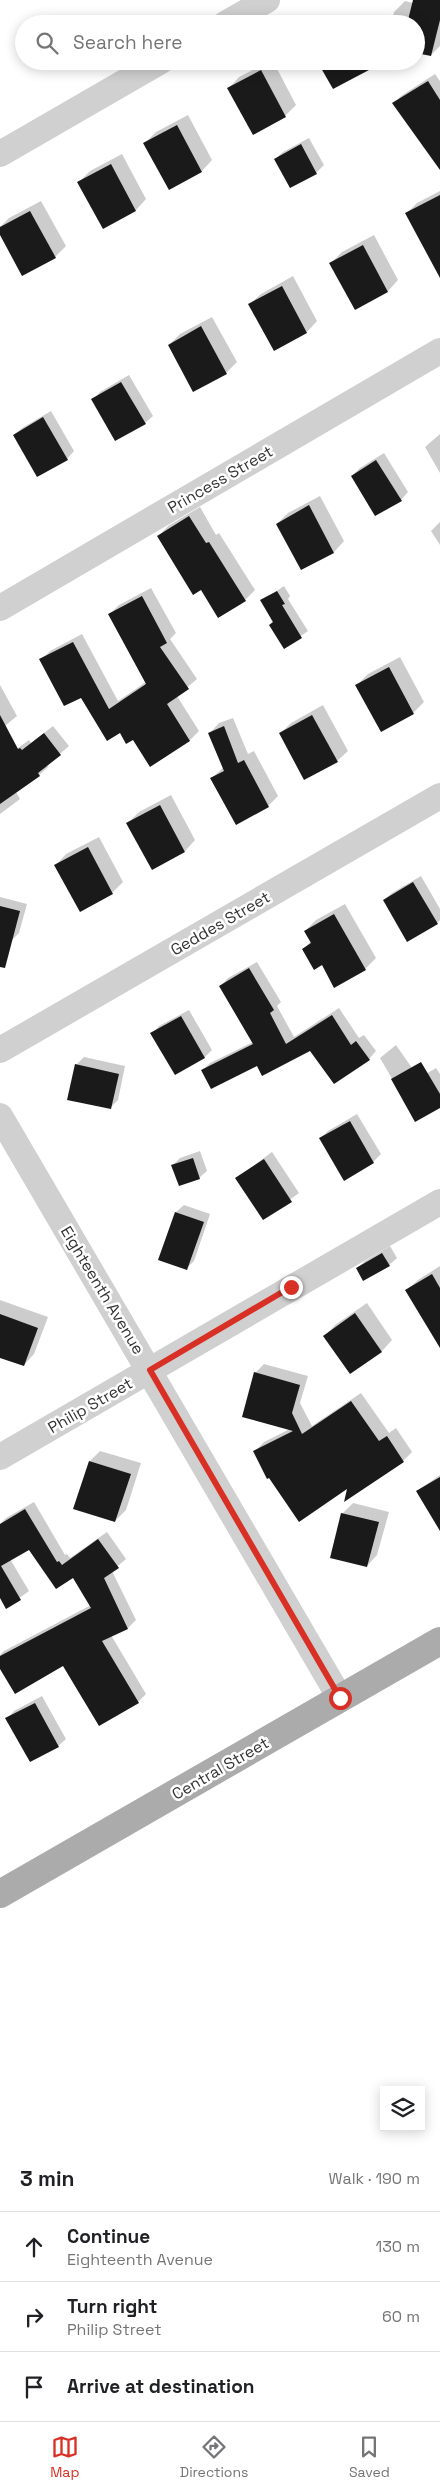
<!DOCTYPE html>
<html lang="en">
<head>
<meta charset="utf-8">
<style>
  body { margin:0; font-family:"Space Grotesk",sans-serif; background:#f2f2f2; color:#202124 }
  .controls { position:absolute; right:15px; bottom:15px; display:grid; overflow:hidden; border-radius:0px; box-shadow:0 2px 12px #0003 }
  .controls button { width:45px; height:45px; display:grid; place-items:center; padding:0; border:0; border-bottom:1px solid #e0e0e0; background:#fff; color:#202124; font:25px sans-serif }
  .stop { position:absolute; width:15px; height:15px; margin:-11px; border:4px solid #d93025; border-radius:50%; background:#fff }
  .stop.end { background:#d93025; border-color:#fff; box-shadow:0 1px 5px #0008 }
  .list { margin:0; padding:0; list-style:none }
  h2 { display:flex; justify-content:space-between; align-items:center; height:65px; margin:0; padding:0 20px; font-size:21px }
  h2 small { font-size:16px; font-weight:400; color:#757577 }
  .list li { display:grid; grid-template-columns:32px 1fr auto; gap:15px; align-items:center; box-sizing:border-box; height:70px; padding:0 20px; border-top:1px solid #e0e0e0 }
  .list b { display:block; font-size:19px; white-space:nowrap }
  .list p { margin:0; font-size:16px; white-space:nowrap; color:#757577 }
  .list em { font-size:16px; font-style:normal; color:#757577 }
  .icon { flex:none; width:28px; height:28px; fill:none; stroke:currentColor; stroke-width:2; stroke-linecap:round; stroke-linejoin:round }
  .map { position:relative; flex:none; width:440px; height:2146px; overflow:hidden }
  .search { position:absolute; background:#fff; box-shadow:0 2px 12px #0003; left:15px; right:15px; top:15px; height:55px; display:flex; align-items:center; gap:12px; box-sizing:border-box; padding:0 18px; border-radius:28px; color:#757577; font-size:19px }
  .sheet { height:275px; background:#fff }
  nav { display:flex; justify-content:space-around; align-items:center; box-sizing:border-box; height:70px; border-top:1px solid #e0e0e0; background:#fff; font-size:14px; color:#757577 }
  nav a { display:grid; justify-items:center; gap:2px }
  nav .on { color:#d93025 }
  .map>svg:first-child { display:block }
  .shadow { fill:#0003 }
  .building { fill:#1a1a1a }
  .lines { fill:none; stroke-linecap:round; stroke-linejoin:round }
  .minor { stroke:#d0d0d0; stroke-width:26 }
  .major { stroke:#ababab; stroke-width:28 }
  .route { stroke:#d93025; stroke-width:6 }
  .labels { text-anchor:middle; stroke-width:5; stroke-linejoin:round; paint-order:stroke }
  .street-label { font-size:16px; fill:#333; stroke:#fff }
</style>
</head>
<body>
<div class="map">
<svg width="440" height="2146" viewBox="0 0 440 2146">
  <rect width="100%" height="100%" fill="#fff"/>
  <!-- shadow -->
  <g class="shadow">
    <path d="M414 0H440V46L431 55 416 24H391L394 12 405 1 413 3Z"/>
    <path d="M352 15 356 24H335Z"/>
    <path d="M270 61H273L296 105 285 116 229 88 239 77Z"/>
    <path d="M435 74 440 81V153L394 103 401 96Z"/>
    <path d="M188 115 212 160 202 171 169 188 145 143 156 132Z"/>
    <path d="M309 138 324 165 316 173 275 159 283 152Z"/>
    <path d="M122 154 146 199 136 210 103 227 79 182 90 171Z"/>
    <path d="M440 191V254L407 213 417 203Z"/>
    <path d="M41 201 66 246 55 257 0 232V227L9 218Z"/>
    <path d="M374 235 398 280 388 291 355 308 331 263 342 252Z"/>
    <path d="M293 276 317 321 307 332 274 349 250 304 261 294Z"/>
    <path d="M212 317 237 362 226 373 169 345 180 334Z"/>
    <path d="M129 375 153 416 145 423 93 400 100 392Z"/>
    <path d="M51 411 74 451 67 459 14 435 22 428Z"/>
    <path d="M440 434V473L425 447Z"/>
    <path d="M384 453 408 492 401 500 352 476 360 468Z"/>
    <path d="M320 496 344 541 334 552 301 569 277 524 288 513Z"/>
    <path d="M200 507 216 535 219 533 255 590 245 600 202 589 159 536 168 526Z"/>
    <path d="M440 522V545L431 531Z"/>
    <path d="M284 586 290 596 288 599 308 631 285 647 262 601Z"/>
    <path d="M151 588 176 633 170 639 197 679 177 696 199 731 190 740 151 765 133 738 120 732 41 660 50 651 82 634 118 701 146 682 110 614 119 605Z"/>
    <path d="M400 657 424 702 413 713 381 730 357 685 368 674Z"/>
    <path d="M0 685 17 716 0 730Z"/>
    <path d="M323 705 348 751 337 761 280 734 291 723Z"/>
    <path d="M233 718 248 754 254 751 278 796 268 806 212 778 224 767 210 733 219 723Z"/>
    <path d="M53 726 69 746 47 765 48 767 39 775 16 792 20 799 0 814V761L29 740 31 743Z"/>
    <path d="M171 795 195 840 185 851 128 823 139 812Z"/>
    <path d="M99 837 123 882 112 893 80 910 56 865 66 854Z"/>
    <path d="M421 876 440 909V920L437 923 384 900 392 893Z"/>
    <path d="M0 897 27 904 19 933 12 940 0 937Z"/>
    <path d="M345 904 376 958 365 969 322 964 304 949 311 941 305 931 316 920Z"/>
    <path d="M257 962 281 1002 277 1006 294 1037 339 1008 359 1038 364 1035 376 1051 369 1059 311 1049 258 1064 203 1070 210 1063 253 1042 221 986 228 978Z"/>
    <path d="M189 1010 212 1050 205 1057 175 1074 152 1034 159 1026Z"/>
    <path d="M396 1045 419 1078 436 1068 440 1074V1106L416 1120 380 1058Z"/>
    <path d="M84 1057 125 1066 118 1100 110 1108 76 1065Z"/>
    <path d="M357 1114 381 1154 373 1162 344 1179 321 1138 328 1131Z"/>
    <path d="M200 1151 207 1171 199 1178 173 1165 180 1158Z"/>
    <path d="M272 1152 299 1193 263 1219 237 1178Z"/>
    <path d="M184 1205 210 1214 194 1261 187 1268 176 1212Z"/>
    <path d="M390 1246 397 1258 389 1265 358 1268 365 1261Z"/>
    <path d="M440 1266V1329L407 1290 418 1280Z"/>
    <path d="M0 1300 48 1317 34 1354 24 1365 0 1357Z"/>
    <path d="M367 1303 392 1340 382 1351 350 1373 325 1336 335 1325Z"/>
    <path d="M264 1364 308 1376 300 1403 312 1426 361 1393 389 1433 396 1428 412 1452 403 1461 349 1486 255 1451 264 1442 290 1429 255 1373Z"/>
    <path d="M100 1451 141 1463 126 1510 115 1521 90 1461Z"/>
    <path d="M440 1475V1524L417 1491Z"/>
    <path d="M34 1502 65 1555 67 1554 70 1558 107 1532 126 1559 112 1571 136 1620 128 1628 111 1635 146 1694 138 1702 100 1725 64 1665 0 1666V1655L4 1651 91 1605 73 1576 29 1548 10 1559 29 1591 7 1607 0 1596V1524L6 1518Z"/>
    <path d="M353 1503 389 1512 377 1555 367 1566 342 1514Z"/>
    <path d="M42 1696 66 1739 58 1746 7 1719 14 1711Z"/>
  </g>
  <!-- building -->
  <g class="building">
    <path d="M413 0H440V20L431 56 416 53V24H407Z"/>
    <path d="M317 61H386L333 89Z"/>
    <path d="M261 70 286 117 253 135 227 88Z"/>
    <path d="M428 81 440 100V170L392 103Z"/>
    <path d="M177 125 202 172 169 190 143 143Z"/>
    <path d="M301 144 317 174 290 188 274 159Z"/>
    <path d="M111 164 136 211 103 229 77 182Z"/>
    <path d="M440 195V278L405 213Z"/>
    <path d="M30 211 56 258 22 276 0 235V227Z"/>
    <path d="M363 245 388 292 355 310 329 263Z"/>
    <path d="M282 286 307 333 274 351 248 304Z"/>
    <path d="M201 326 227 374 193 392 168 345Z"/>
    <path d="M121 382 146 424 115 441 91 399Z"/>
    <path d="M43 417 68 460 37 477 13 435Z"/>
    <path d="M376 460 402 501 375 516 351 476Z"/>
    <path d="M309 505 334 553 301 570 276 524Z"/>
    <path d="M189 516 206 543 209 542 246 601 218 618 201 590 193 595 157 536Z"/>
    <path d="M277 591 285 604 282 605 302 638 284 649 269 625 273 622 260 600Z"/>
    <path d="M142 596 167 643 160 647 189 689 167 704 190 741 150 767 133 740 126 744 120 733 107 741 81 698 64 706 39 659 73 642 109 709 146 684 108 614Z"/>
    <path d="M389 667 414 714 381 732 355 685Z"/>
    <path d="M0 715 18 749 20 748 22 750 44 733 61 755 38 773 40 776 0 804Z"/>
    <path d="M312 715 338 762 304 780 279 733Z"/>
    <path d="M224 726 238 763 244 760 269 807 236 825 210 778 224 771 208 733Z"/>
    <path d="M160 805 185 852 152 870 126 823Z"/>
    <path d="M88 847 113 894 80 912 54 865Z"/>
    <path d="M413 882 438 924 407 942 383 900Z"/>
    <path d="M0 906 20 911 5 968 0 967Z"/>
    <path d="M334 914 366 970 334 988 322 965 314 970 302 949 311 943 304 931Z"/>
    <path d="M249 968 274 1010 270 1013 286 1044 332 1015 351 1045 356 1041 370 1060 334 1084 310 1051 262 1076 257 1066 211 1089 201 1070 253 1044 219 986Z"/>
    <path d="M181 1016 205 1058 175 1075 150 1033Z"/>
    <path d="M421 1062 440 1094V1108L415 1122 391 1079Z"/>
    <path d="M75 1064 119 1074 111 1109 67 1100Z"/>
    <path d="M350 1121 374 1163 344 1181 319 1138Z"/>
    <path d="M193 1158 200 1179 179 1186 171 1165Z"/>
    <path d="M264 1159 292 1202 263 1220 235 1178Z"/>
    <path d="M175 1212 204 1222 187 1270 158 1260Z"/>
    <path d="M382 1253 390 1266 363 1281 356 1268Z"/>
    <path d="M432 1274 440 1288V1348L405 1290Z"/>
    <path d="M355 1313 382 1352 350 1374 323 1336Z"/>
    <path d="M0 1314 38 1328 24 1366 0 1358Z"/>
    <path d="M254 1372 300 1385 292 1413 302 1434 351 1401 379 1441 387 1436 404 1462 344 1502 347 1489 299 1522 269 1478 267 1479 253 1451 293 1431 242 1417Z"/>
    <path d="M89 1461 131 1474 115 1522 73 1509Z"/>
    <path d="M440 1477V1531L416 1491Z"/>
    <path d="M25 1509 57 1562 59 1561 62 1565 98 1539 119 1568 104 1578 128 1629 102 1641 139 1703 99 1726 63 1666 15 1694 0 1669V1656L91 1608 73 1578 56 1589 29 1550 1 1566 21 1600 6 1609 0 1598V1524Z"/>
    <path d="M341 1513 379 1522 367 1567 330 1558Z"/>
    <path d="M35 1703 59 1747 30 1762 5 1718Z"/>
  </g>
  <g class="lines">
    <!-- minor -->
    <g class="minor">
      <path d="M225 24 267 0"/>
      <path d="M0 154 161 61"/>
      <path d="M0 608 440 351"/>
      <path d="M0 1050 440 796"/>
      <path d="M0 1116 340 1698"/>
      <path d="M0 1457 440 1202"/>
    </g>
    <!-- major -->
    <path class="major" d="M0 1894 440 1641"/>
  </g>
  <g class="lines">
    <!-- route -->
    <path class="route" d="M291 1287 150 1370 340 1698"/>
  </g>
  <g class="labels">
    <!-- street labels -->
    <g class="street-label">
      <text transform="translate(220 479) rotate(-30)" y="6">Princess Street</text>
      <text transform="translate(220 923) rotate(-30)" y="6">Geddes Street</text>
      <text transform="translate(103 1290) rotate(59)" y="6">Eighteenth Avenue</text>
      <text transform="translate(90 1405) rotate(-30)" y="6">Philip Street</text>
      <text transform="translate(220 1768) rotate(-30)" y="6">Central Street</text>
    </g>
  </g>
</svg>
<div class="controls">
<button><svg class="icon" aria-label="layers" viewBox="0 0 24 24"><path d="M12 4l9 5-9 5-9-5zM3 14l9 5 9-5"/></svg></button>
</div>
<div class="stop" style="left:340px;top:1698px"></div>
<div class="stop end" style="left:291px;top:1287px"></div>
<div class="search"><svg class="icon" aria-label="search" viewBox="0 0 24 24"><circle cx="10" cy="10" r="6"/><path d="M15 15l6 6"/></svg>Search here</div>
</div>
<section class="sheet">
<h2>3 min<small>Walk · 190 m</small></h2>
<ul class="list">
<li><svg class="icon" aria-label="ahead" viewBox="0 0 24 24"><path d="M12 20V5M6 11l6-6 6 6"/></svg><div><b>Continue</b><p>Eighteenth Avenue</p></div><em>130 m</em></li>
<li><svg class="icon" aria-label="right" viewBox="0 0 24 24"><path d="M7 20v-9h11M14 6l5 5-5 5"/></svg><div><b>Turn right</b><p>Philip Street</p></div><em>60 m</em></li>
<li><svg class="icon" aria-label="arrive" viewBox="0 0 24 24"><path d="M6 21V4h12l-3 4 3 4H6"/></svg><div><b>Arrive at destination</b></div></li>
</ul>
</section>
<nav>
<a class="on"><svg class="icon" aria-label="map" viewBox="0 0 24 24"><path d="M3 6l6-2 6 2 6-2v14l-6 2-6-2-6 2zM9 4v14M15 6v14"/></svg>Map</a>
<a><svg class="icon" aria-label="directions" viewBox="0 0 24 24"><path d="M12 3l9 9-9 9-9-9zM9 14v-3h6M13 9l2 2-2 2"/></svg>Directions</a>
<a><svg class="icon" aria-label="saved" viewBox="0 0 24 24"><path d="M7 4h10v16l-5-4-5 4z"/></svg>Saved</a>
</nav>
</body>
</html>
